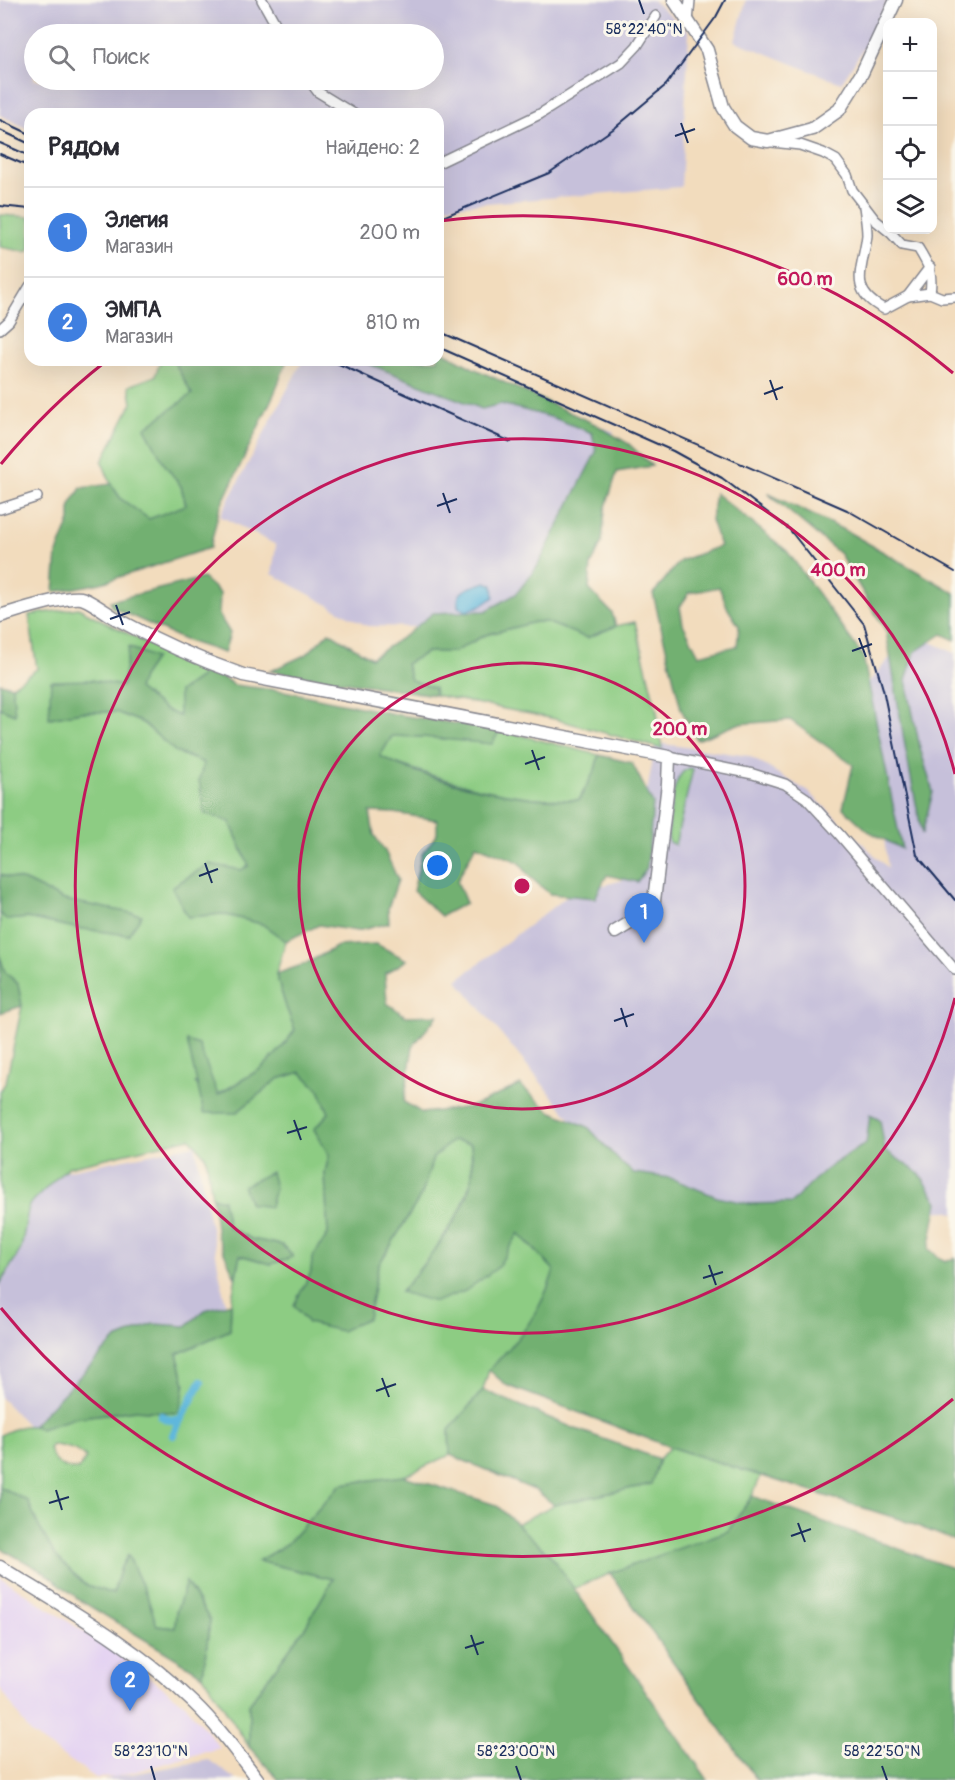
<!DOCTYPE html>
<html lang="ru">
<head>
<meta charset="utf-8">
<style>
  body { margin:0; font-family:Pangolin,sans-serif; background:#f2f2f3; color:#2b2b33 }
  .controls { position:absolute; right:18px; top:18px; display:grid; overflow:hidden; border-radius:12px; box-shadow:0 6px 24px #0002 }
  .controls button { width:54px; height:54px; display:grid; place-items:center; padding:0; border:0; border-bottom:2px solid #e1e1e2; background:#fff; color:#2b2b33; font:30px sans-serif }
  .you { position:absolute; left:438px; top:866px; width:21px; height:21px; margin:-15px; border:4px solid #fff; border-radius:50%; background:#1a73e8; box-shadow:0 0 0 9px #1a73e833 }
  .badge { display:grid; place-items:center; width:39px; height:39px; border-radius:50%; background:#c8321e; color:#fff; font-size:20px; font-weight:700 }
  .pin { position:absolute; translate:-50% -50px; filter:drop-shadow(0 2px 3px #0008) }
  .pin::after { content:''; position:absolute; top:32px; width:21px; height:18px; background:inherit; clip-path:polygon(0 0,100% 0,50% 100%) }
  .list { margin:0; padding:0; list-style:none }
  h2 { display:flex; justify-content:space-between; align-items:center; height:78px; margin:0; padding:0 24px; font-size:26px }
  h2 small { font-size:20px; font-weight:400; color:#7c7c81 }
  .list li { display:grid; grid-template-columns:39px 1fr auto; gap:18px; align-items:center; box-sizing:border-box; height:90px; padding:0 24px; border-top:2px solid #e1e1e2 }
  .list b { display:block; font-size:22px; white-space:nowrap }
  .list p { margin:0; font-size:20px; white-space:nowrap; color:#7c7c81 }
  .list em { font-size:20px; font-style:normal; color:#7c7c81 }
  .icon { flex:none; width:33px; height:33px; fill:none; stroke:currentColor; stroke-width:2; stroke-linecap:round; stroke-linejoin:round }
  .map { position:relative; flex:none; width:955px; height:1780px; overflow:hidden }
  .search { position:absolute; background:#fff; box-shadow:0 6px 24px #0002; left:24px; top:24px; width:420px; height:66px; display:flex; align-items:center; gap:15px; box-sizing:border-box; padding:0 21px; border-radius:33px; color:#7c7c81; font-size:22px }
  .panel { position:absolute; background:#fff; box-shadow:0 6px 24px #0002; left:24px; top:108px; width:420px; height:258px; border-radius:18px }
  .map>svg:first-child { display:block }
  .built { fill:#e4d3f2 }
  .industrial { fill:#c6c0da; fill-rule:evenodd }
  .green { fill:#8dcc83; stroke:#547e70; stroke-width:1.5; fill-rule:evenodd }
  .forest { fill:#72b071; stroke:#467068; stroke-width:1.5; fill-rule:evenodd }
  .water { fill:#5fb7dc; stroke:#3d739d; stroke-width:1.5 }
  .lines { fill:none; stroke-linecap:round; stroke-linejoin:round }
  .canal { stroke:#5fb7dc; stroke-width:8 }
  .street-casing { stroke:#86868e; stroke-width:12 }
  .secondary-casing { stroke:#86868e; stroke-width:15 }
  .street { stroke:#fff; stroke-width:9 }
  .secondary { stroke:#fff; stroke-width:12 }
  .rail { stroke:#1b2f5e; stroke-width:2 }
  .ticks { fill:none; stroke:#1b2f5e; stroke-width:2 }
  .ring { fill:none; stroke:#c2185b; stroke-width:3 }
  .ticks-label { font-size:15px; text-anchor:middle; fill:#1b2f5e; stroke:#fbf7ec; stroke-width:6; stroke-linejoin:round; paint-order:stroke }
  .centre { fill:#c2185b; stroke:#fbf7ec; stroke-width:3 }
  .ring-label { font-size:18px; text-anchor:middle; font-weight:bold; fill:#c2185b; stroke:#fbf7ec; stroke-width:6; stroke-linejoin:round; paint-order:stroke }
</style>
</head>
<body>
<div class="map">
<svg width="955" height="1780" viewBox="0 0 955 1780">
  <rect width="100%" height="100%" fill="#fbf7ec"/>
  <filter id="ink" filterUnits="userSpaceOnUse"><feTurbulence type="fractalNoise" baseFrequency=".0167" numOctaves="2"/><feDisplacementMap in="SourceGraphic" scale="12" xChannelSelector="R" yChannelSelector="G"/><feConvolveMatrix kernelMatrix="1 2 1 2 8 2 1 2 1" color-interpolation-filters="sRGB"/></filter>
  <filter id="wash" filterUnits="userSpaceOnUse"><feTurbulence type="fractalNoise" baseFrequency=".008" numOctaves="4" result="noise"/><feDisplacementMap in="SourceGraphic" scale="24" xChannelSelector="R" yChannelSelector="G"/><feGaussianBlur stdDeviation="1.35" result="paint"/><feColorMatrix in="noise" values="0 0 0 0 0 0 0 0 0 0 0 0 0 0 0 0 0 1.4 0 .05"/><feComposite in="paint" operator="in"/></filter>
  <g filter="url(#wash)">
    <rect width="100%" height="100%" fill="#f2dcbd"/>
    <!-- built -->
    <path class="built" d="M0 1577 121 1656 185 1704 220 1748 115 1777 96 1778 31 1734 0 1688Z"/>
    <!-- industrial -->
    <g class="industrial">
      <path d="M0 0H653L689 32 681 187 438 207V114H30V130L0 115ZM34 34H434V80H34Z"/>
      <path d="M746 0H888L867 43 841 83 735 41Z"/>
      <path d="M303 360H372L491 378 614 432 517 629 367 626 272 574 276 545 220 516Z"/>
      <path d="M911 633 955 653V1214L948 1211 657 1224 457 980 570 894 631 878 656 743 749 756 809 792 888 868 863 689Z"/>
      <path d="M195 1145 241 1385 34 1432 0 1397V1184Z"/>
      <path d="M209 1760 236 1780H103L115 1777Z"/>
    </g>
    <!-- green -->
    <g class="green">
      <path d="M0 215 30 217V250L26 252 0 247Z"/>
      <path d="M161 360H173L192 394 145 428 165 464 181 486 186 506 149 519 121 499 111 484 102 462 132 403 129 386 155 376Z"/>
      <path d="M78 608 172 656 211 670 179 692 180 717 164 709 138 689 142 677 155 658 122 686 91 680 50 718 81 712H116L143 723 176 752 204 763 199 780 230 822 249 867 241 870 209 864 172 887 188 917 222 914 262 924 286 941 276 974 286 1007 295 1030 281 1049 262 1068 217 1095 208 1072 195 1083 236 1113 278 1079 301 1072 319 1090 329 1113 314 1129 329 1155 325 1173 328 1234 313 1258 311 1272 295 1306 309 1323 368 1318 378 1266 422 1194 433 1158 453 1140 471 1144 472 1178 461 1209 437 1247 401 1292 497 1268 518 1233 554 1270 547 1295 521 1337 489 1370 483 1390 449 1430 450 1455 404 1476 341 1484 287 1544 258 1561 333 1579 304 1629 249 1704V1747L203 1675 210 1620 186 1582 176 1613 175 1628 156 1626 149 1601 128 1555 121 1567 113 1594 84 1584 55 1555 38 1525 28 1501 0 1487V1435C14 1429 27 1421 41 1429L74 1418 135 1410 177 1413 185 1384 177 1354 230 1330 231 1303 240 1255 271 1264 293 1256 282 1245 251 1239 228 1227 223 1200 212 1197 206 1157 190 1138 68 1167 29 1205 21 1249 0 1284V1091L6 1082 22 1006 18 984 5 972 0 957V913L8 920 27 918 76 928 128 935 141 915 64 900 25 881 0 875V708L15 714 12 686 37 669 29 615ZM52 1445C65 1446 78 1449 86 1458L78 1470C63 1468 52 1463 49 1448Z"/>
      <path d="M535 622H546L587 638 616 626 635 622 657 712 662 749 555 719 435 695 434 688 411 681 406 664 427 652H454L485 635Z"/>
      <path d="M500 730 599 755 595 770 579 800C510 801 443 781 379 757L392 736 423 737Z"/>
      <path d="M689 768 693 769 675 845 669 842 668 836C671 818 670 775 689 768Z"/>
      <path d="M670 1447 761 1476 752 1496 728 1531 611 1573 573 1589 551 1556 516 1524 554 1505 650 1484 659 1459Z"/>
    </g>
    <!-- forest -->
    <g class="forest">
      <path d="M438 349 473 368 597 425 629 444 652 466 617 472 605 510 602 542 591 565 589 589 612 613 616 626 587 638 546 622H535L485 635 454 652H427L406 664 411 680 434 688 435 695 270 671 307 654 329 632 371 658 406 635 433 613 486 611 516 594 537 567 596 452 592 433 554 418 501 404 482 409 359 360H438Z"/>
      <path d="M173 360H287L275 392 219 510 210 548 101 583 54 592 57 553 70 521V505L81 488 111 484 121 499 149 519 186 505 181 486 165 465 145 428 192 394Z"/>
      <path d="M715 493 787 551 863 656 902 849 868 831 843 808 853 765 790 720 738 724 697 740 681 709 653 594 680 561 720 546 711 520ZM719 587 728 609 739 626 737 646 699 655 683 624 680 607 689 593Z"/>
      <path d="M767 493 850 533 955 593V640L942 634 915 652 906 680 920 748 933 792 922 834 906 752 886 631 840 554Z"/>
      <path d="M203 578 220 593 219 615 230 633 224 653 184 640 112 607 110 601Z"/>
      <path d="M129 647 155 658 142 677 138 689 164 709 179 716V692L211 670 234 685 284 691 399 715 500 730 492 744 423 737 392 736 380 756C433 783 519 801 579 800L595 770 599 755 632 763 653 804 647 868 637 882 607 875 595 898 550 894 530 877 519 862 476 845 457 881 466 903 441 916 413 891 422 854 437 834V820L394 813 370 812 374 835 385 851 398 880 388 908 389 923 357 931 319 925 286 941 262 924 222 914 188 917 172 887 209 864 241 870 249 866 230 822 204 813 199 780 204 763 176 752 143 723 116 712H81L49 718 51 681 91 680 122 686Z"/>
      <path d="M0 683 12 686 15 714 0 708Z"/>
      <path d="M0 875 25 881 64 900 142 915 128 935 76 928 27 918 7 920 0 913Z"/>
      <path d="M376 944 407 960 385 974 387 1003 406 1016 438 1015 413 1046 404 1102 422 1113 471 1107 520 1085 550 1111 588 1127 621 1163 634 1173 670 1178 717 1197 750 1204 792 1203C816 1176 834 1161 866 1144L870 1115 880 1120 885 1150 920 1174 938 1202 929 1249 945 1262 955 1258V1541L902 1520 670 1447 506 1385 489 1370C520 1338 541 1313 554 1270L519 1233 497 1268 465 1291 435 1302 401 1292C424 1264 468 1214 472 1177 474 1167 472 1154 471 1144L453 1140 433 1158 422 1194 378 1266 368 1318 341 1331 308 1323 294 1305 311 1272 312 1258 328 1234 325 1173 329 1155 314 1129 329 1113 319 1090 301 1072 278 1079 236 1113H204L187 1041 199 1045 218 1095 262 1068 281 1049 295 1030 286 1007 276 974 305 964 338 946Z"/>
      <path d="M0 957 5 972 18 984 22 1006 0 1013Z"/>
      <path d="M271 1172 275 1188 270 1207 250 1204 243 1186Z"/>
      <path d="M212 1197 223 1200 228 1227 251 1239 282 1245 293 1257 271 1264 240 1255 235 1277 217 1236Z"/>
      <path d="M231 1303 230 1330 177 1354C184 1380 188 1386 178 1413L135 1410 74 1418 41 1429 33 1425 116 1339 153 1324 186 1326 205 1310Z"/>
      <path d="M483 1390 576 1429 659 1459 651 1484 554 1505 537 1491 450 1455 449 1430Z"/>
      <path d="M404 1476 496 1505 551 1556 708 1780H279L249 1747V1704L304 1629 333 1579 258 1561 287 1544 341 1484Z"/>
      <path d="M0 1487 28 1501 38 1525 55 1555 84 1584 113 1594 121 1567 128 1555 149 1601 157 1626 175 1628 176 1613 186 1582 210 1620 203 1675 81 1601 44 1572 0 1548Z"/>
      <path d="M752 1496 955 1569V1780H757L610 1573 728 1531Z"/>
    </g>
    <!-- water -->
    <path class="water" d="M486 582 493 585 494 597 484 604 467 611 458 607C456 588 470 588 486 582Z"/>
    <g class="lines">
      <!-- canal -->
      <g class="canal">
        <path d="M161 1416 170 1420H180L201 1382"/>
        <path d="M173 1435 180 1420"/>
      </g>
    </g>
  </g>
  <g filter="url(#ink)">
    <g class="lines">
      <defs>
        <g id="street">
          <path d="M262 0 281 34"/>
          <path d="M688 22 690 0"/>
          <path d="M309 80 318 92 354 114"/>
          <path d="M772 142 800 145 823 153 836 160 847 175 852 190 875 220 891 233 902 245 918 248C929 266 933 272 930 293L942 298 955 297"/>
          <path d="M438 163 540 114 621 63 637 46 656 16"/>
          <path d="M864 206C865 215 867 225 867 235 864 267 846 290 884 309L908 296 930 267"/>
          <path d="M908 296 930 293"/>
          <path d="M0 329 9 321 30 286"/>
          <path d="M0 509 37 497"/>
          <path d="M669 757 753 774 785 784 806 798 839 834 955 970"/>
        </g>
        <g id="secondary">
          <path d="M674 0 707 50 723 107 735 126 751 138 768 141 812 129 839 110 862 73 896 0"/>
          <path d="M0 616C20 610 62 596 81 598 90 600 108 614 117 619 157 641 200 660 243 675L669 757 668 784 653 909 615 932"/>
          <path d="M0 1567C66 1608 138 1648 194 1703 218 1726 238 1754 258 1780"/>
        </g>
      </defs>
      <!-- street casing -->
      <use href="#street" class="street-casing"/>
      <!-- secondary casing -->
      <use href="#secondary" class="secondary-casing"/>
      <!-- street -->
      <use href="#street" class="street"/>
      <!-- secondary -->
      <use href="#secondary" class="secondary"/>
      <!-- rail -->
      <g class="rail">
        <path d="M0 120 30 134"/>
        <path d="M0 130 30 144"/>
        <path d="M0 143 30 156"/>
        <path d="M0 154 30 167"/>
        <path d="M0 206 30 209"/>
        <path d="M438 219 549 173 616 127 666 85 716 17 725 0"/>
        <path d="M438 331 847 510 955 572"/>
        <path d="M438 347 673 451 722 478 789 529 864 624 883 689 917 855 955 900"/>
        <path d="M330 360 511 442"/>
      </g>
    </g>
  </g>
  <!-- ticks -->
  <path class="ticks" d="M639 0 644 14M681 123 688 143M675 136 695 129M770 380 777 400M764 394 783 387M443 493 450 513M437 506 457 499M116 605 123 625M110 619 130 612M859 638 866 657M852 651 872 644M532 750 539 770M525 764 545 757M205 863 212 883M199 876 218 869M621 1008 627 1027M614 1021 634 1014M294 1120 301 1140M287 1133 307 1127M709 1265 716 1285M703 1278 723 1272M382 1378 389 1397M376 1391 396 1384M56 1490 62 1510M49 1503 69 1497M798 1523 805 1542M791 1536 811 1529M471 1635 478 1655M465 1648 484 1642M151 1766 155 1780M516 1766 521 1780M882 1766 887 1780"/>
  <!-- distance rings -->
  <g class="ring">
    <circle cx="522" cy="886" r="223"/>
    <path d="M955 998A447 447 0 1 1 955 774"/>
    <path d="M953 1399A670 670 0 0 1 1 1308M1 464A670 670 0 0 1 105 362M440 221A670 670 0 0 1 953 373"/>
  </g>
  <g class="ticks-label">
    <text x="644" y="34">58°22'40"N</text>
    <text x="151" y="1756">58°23'10"N</text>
    <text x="516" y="1756">58°23'00"N</text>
    <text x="882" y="1756">58°22'50"N</text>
  </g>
  <circle cx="522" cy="886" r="9" class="centre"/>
  <g class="ring-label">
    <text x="805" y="285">600 m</text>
    <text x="838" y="576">400 m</text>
    <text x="680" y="735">200 m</text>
  </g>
</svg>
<div class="controls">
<button>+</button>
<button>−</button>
<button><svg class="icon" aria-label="locate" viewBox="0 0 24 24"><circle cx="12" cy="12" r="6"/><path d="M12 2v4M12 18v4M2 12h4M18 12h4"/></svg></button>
<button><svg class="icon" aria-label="layers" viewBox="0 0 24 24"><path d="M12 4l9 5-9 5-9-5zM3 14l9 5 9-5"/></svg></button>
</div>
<div class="you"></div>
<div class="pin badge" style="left:644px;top:943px;background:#3f7fe0">1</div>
<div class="pin badge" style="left:130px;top:1711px;background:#3f7fe0">2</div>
<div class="search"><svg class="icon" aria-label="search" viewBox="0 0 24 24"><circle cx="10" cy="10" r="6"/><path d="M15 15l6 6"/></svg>Поиск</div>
<section class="panel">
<h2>Рядом<small>Найдено: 2</small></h2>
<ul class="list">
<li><span class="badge" style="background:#3f7fe0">1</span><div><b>Элегия</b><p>Магазин</p></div><em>200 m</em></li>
<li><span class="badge" style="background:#3f7fe0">2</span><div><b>ЭМПА</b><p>Магазин</p></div><em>810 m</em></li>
</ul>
</section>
</div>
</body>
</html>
